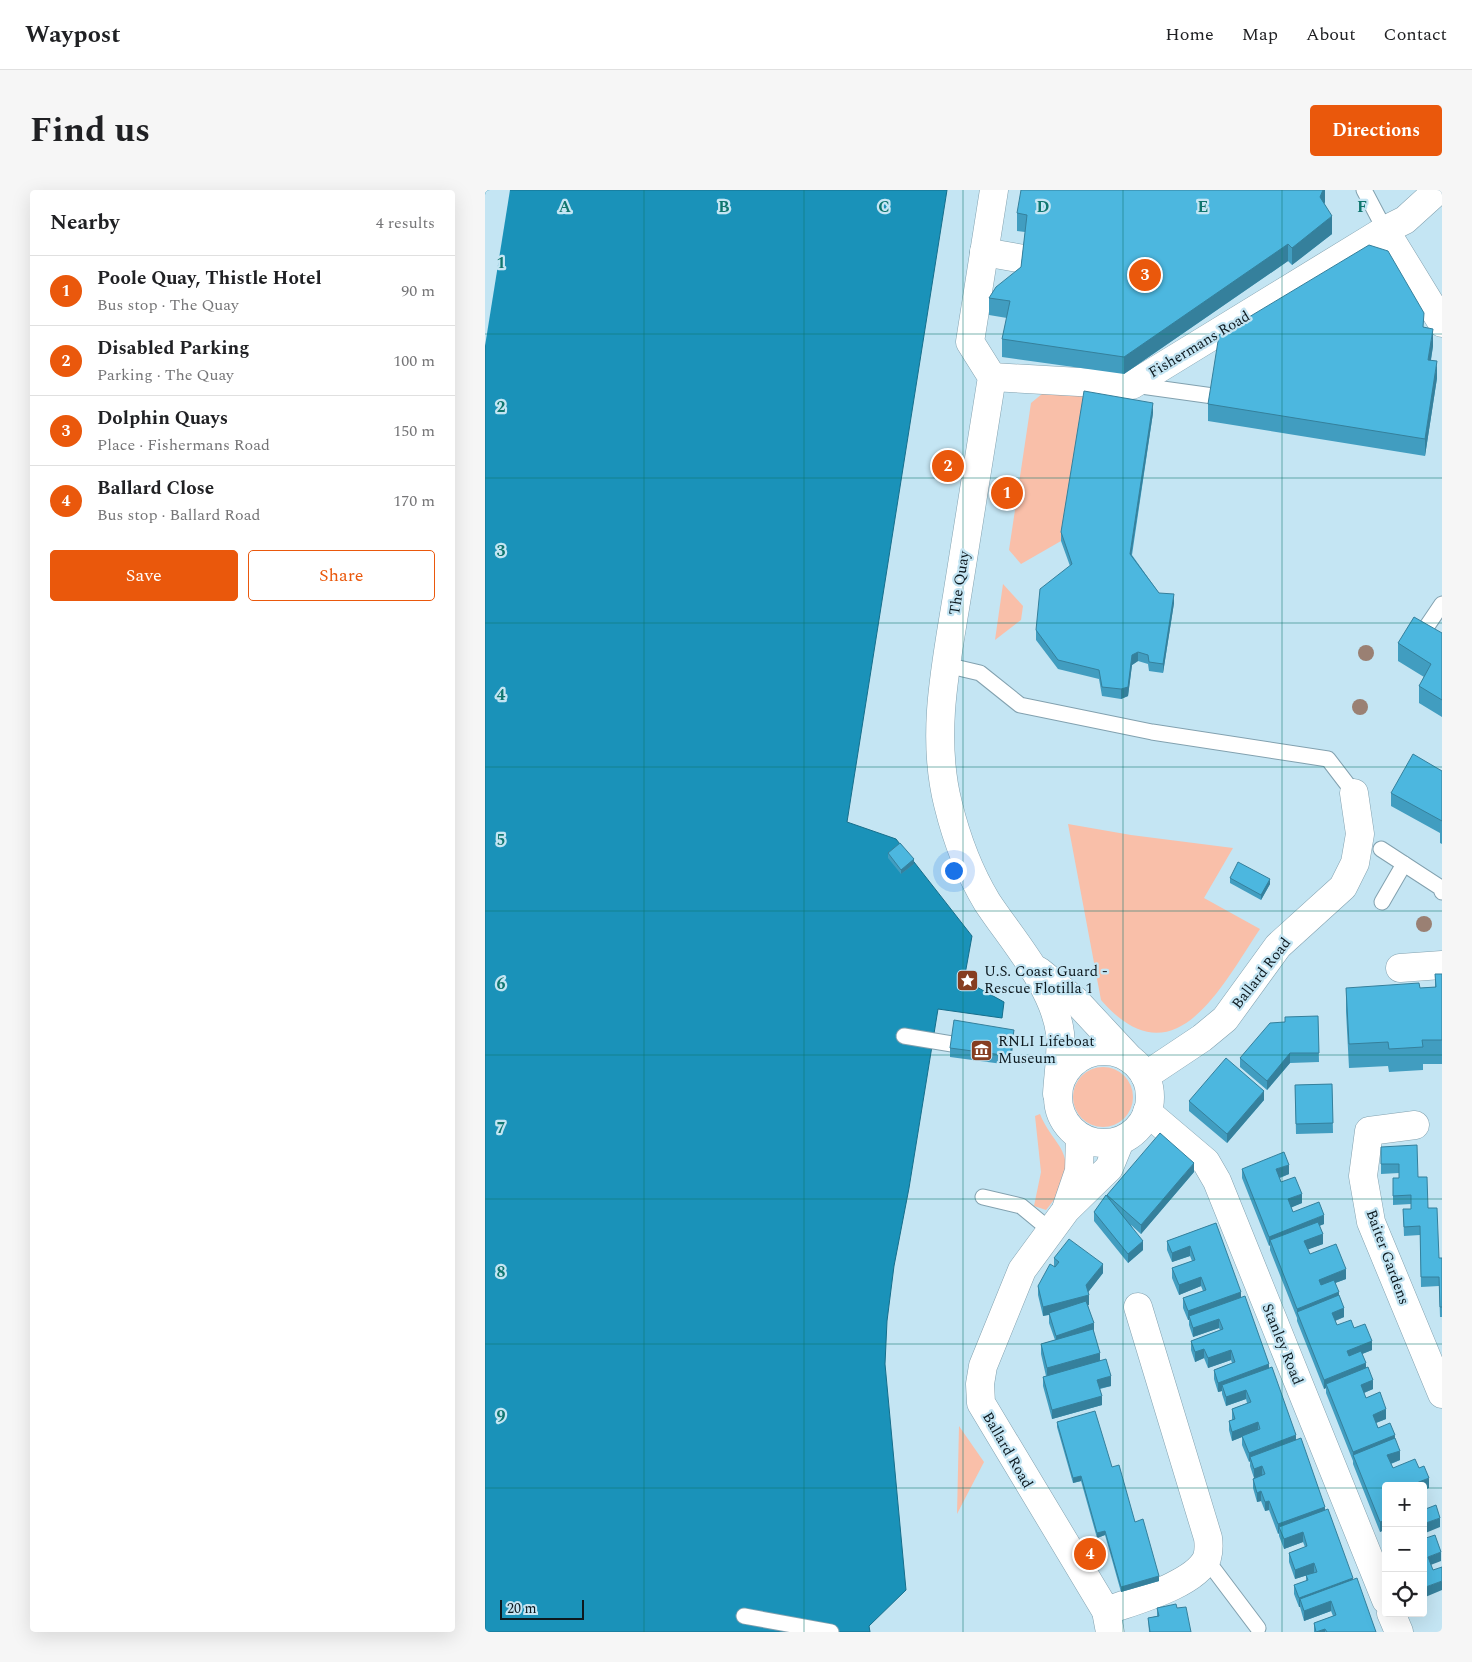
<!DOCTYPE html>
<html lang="en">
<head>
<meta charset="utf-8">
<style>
  body { margin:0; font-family:Spectral,serif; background:#f6f6f6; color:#202124 }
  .controls { position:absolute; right:15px; bottom:15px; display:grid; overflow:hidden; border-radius:5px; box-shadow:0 5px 20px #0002 }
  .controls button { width:45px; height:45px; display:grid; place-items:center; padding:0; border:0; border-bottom:1px solid #e0e0e0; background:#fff; color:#202124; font:25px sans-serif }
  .scale { position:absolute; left:15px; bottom:12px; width:84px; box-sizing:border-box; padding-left:5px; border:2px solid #0d191f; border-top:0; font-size:14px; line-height:18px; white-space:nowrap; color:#0d191f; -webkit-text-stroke:4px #c4e5f3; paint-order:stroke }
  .you { position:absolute; left:468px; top:680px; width:18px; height:18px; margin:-12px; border:4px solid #fff; border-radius:50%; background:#1a73e8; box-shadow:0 0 0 8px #1a73e833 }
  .badge { display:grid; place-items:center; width:32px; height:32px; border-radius:50%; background:#ea580c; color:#fff; font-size:16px; font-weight:700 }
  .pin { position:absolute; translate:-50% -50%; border:2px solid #fff; box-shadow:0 1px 5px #0006 }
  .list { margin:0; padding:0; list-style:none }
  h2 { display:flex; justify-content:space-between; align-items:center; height:65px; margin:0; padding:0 20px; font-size:21px }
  h2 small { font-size:16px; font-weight:400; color:#757577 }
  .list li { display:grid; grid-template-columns:32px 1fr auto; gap:15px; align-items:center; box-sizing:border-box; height:70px; padding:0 20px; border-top:1px solid #e0e0e0 }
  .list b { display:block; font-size:19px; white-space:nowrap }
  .list p { margin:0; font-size:16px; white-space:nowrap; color:#757577 }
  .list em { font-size:16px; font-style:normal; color:#757577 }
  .actions { display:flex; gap:10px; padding:15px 20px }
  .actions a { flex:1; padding:11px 0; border:1px solid #ea580c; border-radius:5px; text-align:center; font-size:18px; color:#ea580c }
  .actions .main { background:#ea580c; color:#fff }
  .icon { flex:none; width:28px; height:28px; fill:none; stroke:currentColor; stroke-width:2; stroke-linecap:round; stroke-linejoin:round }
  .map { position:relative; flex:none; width:957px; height:1442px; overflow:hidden; border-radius:5px }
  header { display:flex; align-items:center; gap:30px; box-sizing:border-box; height:70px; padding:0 25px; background:#fff; border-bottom:1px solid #e0e0e0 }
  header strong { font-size:24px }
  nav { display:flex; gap:28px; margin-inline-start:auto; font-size:18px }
  .intro { display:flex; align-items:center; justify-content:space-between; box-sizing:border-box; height:120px; padding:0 30px }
  h1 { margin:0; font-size:35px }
  .button { padding:12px 22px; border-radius:5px; background:#ea580c; color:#fff; font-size:18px; font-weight:700 }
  main { display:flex; gap:30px; padding:0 30px }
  aside { flex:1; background:#fff; border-radius:5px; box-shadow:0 5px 20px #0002 }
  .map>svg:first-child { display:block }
  .green { fill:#f9bfa9 }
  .water { fill:#1a92b9; stroke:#166e8b }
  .pier { fill:#c4e5f3 }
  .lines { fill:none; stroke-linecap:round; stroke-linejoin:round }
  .lane-casing { stroke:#82a1af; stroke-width:17 }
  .street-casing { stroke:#82a1af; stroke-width:29 }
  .secondary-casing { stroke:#82a1af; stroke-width:29 }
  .lane { stroke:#fff; stroke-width:15 }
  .street { stroke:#fff; stroke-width:28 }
  .secondary { stroke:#fff; stroke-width:28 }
  .tree { fill:#9a8073 }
  .wall { fill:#419dc0 }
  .shaded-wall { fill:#35809c }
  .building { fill:#4cb7df; stroke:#35809c }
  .grid { fill:none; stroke:#0f766e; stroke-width:1; stroke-opacity:0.55 }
  .labels { text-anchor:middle; stroke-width:4.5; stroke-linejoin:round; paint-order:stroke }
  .street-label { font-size:15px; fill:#0d191f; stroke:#c4e5f3 }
  .poi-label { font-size:15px; fill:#0d191f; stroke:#c4e5f3; text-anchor:start }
  .grid-label { font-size:16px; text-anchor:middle; font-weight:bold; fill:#0f766e; stroke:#c4e5f3; stroke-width:4.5; stroke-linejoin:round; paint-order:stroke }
</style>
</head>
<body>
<header>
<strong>Waypost</strong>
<nav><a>Home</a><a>Map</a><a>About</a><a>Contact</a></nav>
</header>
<div class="intro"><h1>Find us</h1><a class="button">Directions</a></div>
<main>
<aside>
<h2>Nearby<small>4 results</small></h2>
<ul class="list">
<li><span class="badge">1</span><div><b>Poole Quay, Thistle Hotel</b><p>Bus stop · The Quay</p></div><em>90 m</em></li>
<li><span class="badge">2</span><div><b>Disabled Parking</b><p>Parking · The Quay</p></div><em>100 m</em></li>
<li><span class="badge">3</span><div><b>Dolphin Quays</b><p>Place · Fishermans Road</p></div><em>150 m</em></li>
<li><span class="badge">4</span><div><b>Ballard Close</b><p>Bus stop · Ballard Road</p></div><em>170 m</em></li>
</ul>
<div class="actions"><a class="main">Save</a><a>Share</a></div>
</aside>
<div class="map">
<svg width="957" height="1442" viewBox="0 0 957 1442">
  <rect width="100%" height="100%" fill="#c4e5f3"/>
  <!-- green -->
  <g class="green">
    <path d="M563 199 598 204 599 211 576 351 536 374 524 360 546 213Z"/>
    <path d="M518 394 538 416 536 430 510 450Z"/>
    <path d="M583 634 646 645 748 658 719 708 775 739C736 797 689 894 616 810Z"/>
    <circle cx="618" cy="907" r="30"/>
    <path d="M555 924C560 937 568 946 575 957 589 982 577 1001 561 1020L549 1016 556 982 550 926Z"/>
    <path d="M474 1236 499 1272 472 1324Z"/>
  </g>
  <!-- water -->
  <path class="water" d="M0 0H462L362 632 411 649 487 746 479 790 519 812 517 828 453 819 424 998 409 1076 402 1131 400 1174 421 1400 384 1436 385 1442H0Z"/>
  <!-- pier -->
  <path class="pier" d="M0 0H25L0 156Z"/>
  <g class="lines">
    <defs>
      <g id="lane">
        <path d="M879 0 900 40"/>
        <path d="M649 195 728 206"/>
        <path d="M938 442 957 414"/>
        <path d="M461 475 495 483 535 515 667 542 843 569 869 603"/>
        <path d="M896 659 956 698 957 702"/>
        <path d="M897 712 919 674"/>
        <path d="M419 846 467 854"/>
        <path d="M498 1007 536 1016 565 1040"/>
        <path d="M721 1369 773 1438"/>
        <path d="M259 1426 346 1442"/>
      </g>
      <g id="street">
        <path d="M900 40 957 133"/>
        <path d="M499 62 539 69"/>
        <path d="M507 187 647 195 900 40 920 30 953 0"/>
        <path d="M915 778 957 775"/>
        <path d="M660 886 717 848 740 829 793 756 858 697 870 673 875 644 869 603"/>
        <path d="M662 922 721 972 732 991 901 1410"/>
        <path d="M930 935 884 941 878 986 886 1032 957 1204"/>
        <path d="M621 1421C648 1411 710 1395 722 1368 724 1361 724 1355 723 1348L653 1117"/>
        <path d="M906 1423 914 1442"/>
      </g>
      <g id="secondary">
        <path d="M509 0 485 152 507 187C495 258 484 329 473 400 462 470 445 543 463 614 471 647 484 682 502 712 527 750 569 796 575 843 577 863 573 885 572 904"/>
        <path d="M554 781 591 811 645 869"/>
        <circle cx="619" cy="907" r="46"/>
        <path d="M582 1016 594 981 595 947"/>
        <path d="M625 1442 621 1421 496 1213 495 1194 498 1176 537 1080 581 1020 624 978 635 951"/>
      </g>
    </defs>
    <!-- lane casing -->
    <use href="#lane" class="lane-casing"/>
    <!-- street casing -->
    <use href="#street" class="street-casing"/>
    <!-- secondary casing -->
    <use href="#secondary" class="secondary-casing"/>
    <!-- lane -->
    <use href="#lane" class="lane"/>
    <!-- street -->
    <use href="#street" class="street"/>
    <!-- secondary -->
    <use href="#secondary" class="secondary"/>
  </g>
  <!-- trees -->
  <g class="tree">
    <circle cx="881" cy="463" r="8"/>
    <circle cx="875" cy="517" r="8"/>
    <circle cx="939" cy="734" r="8"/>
  </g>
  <!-- wall -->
  <g class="wall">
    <path d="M840 0V12L839 14 847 44 807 75 803 71 639 184 517 167V149L522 128 504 125V108L536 77 540 42 532 41V23Z"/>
    <path d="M939 137 948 156 946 170 952 188 940 266 723 231V214Z"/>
    <path d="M668 223 647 365 674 403 689 413 678 483 664 481 663 474 653 471 647 475 643 506 636 509 617 506 614 489 573 479 551 450V440L585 376 576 351V342Z"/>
    <path d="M957 443V527L934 513V496L939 487 913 471V453Z"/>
    <path d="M957 581V654L955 653V643L906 616V603Z"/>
    <path d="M403 663 429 674 416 684 403 668Z"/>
    <path d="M745 688 785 694 776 710 745 693Z"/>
    <path d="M950 784H957V874H938V880L904 882 903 876 864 878 861 821V798H935L950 797Z"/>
    <path d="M833 826 834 872 805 873 782 900 755 877V868L800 832Z"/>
    <path d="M529 849 525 875 465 867V858Z"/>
    <path d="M847 894 848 943 811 944 810 895Z"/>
    <path d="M779 910 742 953 704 921V911Z"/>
    <path d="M896 957 933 987 943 1018 954 1068H957V1127H955L954 1096 936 1097 935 1045 919 1046 918 1019H926V1014L908 1015V988H914V983L896 984Z"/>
    <path d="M757 979 804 984 795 988 796 992 817 1013 806 1017 808 1022 839 1034 834 1036 838 1054 823 1059 825 1064 861 1089 850 1093 859 1127 850 1131 852 1135 869 1138 887 1160 877 1164 881 1178 888 1199 879 1203 881 1208 901 1229 891 1233 893 1238 910 1249 915 1270 906 1274 908 1278H934L944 1298 938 1300V1296H901V1356L897 1346V1341L895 1342 868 1274V1271L841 1203V1198L839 1199 812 1131V1128L785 1060V1055L784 1056 757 988Z"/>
    <path d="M709 982 656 1044 646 1035 658 1060 643 1073 609 1031V1022L622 1005Z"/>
    <path d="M731 1033 756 1107 784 1178 811 1250 840 1320 868 1390 891 1442H829V1433L848 1426 846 1421 819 1431 815 1417H814L809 1404V1395L821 1391V1385L829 1383 810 1389 804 1372V1363L820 1357 818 1352 799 1359 794 1346V1343L793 1344 784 1320 780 1321 776 1311 772 1312 768 1298V1289L769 1288 765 1276V1271L764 1272 757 1255V1247L747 1251 744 1240V1231L747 1230V1219L762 1213 761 1209 741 1216 737 1204V1201L733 1202 729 1189V1180L747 1173 746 1170 723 1178 719 1168 710 1172 706 1160V1151L735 1140 734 1138 708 1147 704 1135V1130H703L698 1118V1108L718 1101 716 1096 694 1105 687 1088V1078L707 1071 705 1066 687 1072 682 1060V1051Z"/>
    <path d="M569 1068 618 1083 603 1102 604 1115H603L615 1170 626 1196 615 1199 617 1215 567 1229 558 1196V1187L561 1186 556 1164V1154L570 1150 564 1133V1125L558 1126 553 1105V1096L569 1076Z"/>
    <path d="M572 1232 627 1277 650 1332 674 1391 636 1402 620 1345 612 1348 596 1291 588 1293 572 1237Z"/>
    <path d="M672 1418 706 1442H664L663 1428 672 1426Z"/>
  </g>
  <!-- shaded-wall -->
  <g class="shaded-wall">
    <path d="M838 0H840V12L835 24V7Z"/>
    <path d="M847 26V44L807 75V58Z"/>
    <path d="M803 54V71L639 184V167Z"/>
    <path d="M948 139V156L943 187V170Z"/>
    <path d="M952 171V188L940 266V249Z"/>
    <path d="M668 213V223L645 373V364Z"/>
    <path d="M689 404V413L678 483V474Z"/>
    <path d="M653 462V471L647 475 643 506 636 509V499L647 465Z"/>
    <path d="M429 669V674L416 684V680Z"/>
    <path d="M785 689V694L776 710V705Z"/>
    <path d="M529 840V849L525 875V866Z"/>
    <path d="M805 863V873L782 900V891Z"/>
    <path d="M779 901V910L742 953V944Z"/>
    <path d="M709 973V982L656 1044V1035Z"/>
    <path d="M804 975V984L791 989V979Z"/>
    <path d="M817 1004V1013L803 1019V1009Z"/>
    <path d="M839 1025V1034L787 1055 785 1050V1055L784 1056V1047Z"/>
    <path d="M838 1044V1054L819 1061V1051Z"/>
    <path d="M658 1051V1060L643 1073V1064Z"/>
    <path d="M705 1056V1066L687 1072V1063Z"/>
    <path d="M618 1074V1083L601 1105V1095Z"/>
    <path d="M861 1079V1089L834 1099V1090Z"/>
    <path d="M716 1087V1096L694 1105V1095Z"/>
    <path d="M756 1102V1111L704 1126V1130H703V1121Z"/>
    <path d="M854 1102V1111L812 1122V1128V1119Z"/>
    <path d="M604 1105V1115L558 1126V1117Z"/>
    <path d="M859 1118V1127L847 1132V1123Z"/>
    <path d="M734 1129V1138L708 1147V1138Z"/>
    <path d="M609 1133V1143L571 1155V1146Z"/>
    <path d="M887 1151V1160L862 1170V1161Z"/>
    <path d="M719 1159V1168L710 1172V1162Z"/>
    <path d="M746 1160V1170L723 1178V1168Z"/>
    <path d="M615 1163V1172L562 1187V1178Z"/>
    <path d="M881 1173V1182L841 1194V1198L839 1199V1190Z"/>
    <path d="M784 1174V1184L737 1195V1201L733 1202V1193Z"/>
    <path d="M626 1186V1196L612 1199V1190Z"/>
    <path d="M888 1190V1199L876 1204V1195Z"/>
    <path d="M761 1200V1209L741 1216V1207Z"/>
    <path d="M617 1206V1215L567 1229V1220Z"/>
    <path d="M901 1219V1229L888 1234V1225Z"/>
    <path d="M773 1232V1242L757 1246V1247L747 1251V1242Z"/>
    <path d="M811 1245V1255L765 1267V1271L764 1272V1263Z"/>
    <path d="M910 1245V1255L868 1265V1262Z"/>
    <path d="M915 1261V1270L902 1275V1265Z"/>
    <path d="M777 1276V1286L769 1288V1279Z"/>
    <path d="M596 1286V1291L588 1293V1288Z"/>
    <path d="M944 1288V1298L938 1300V1296H924Z"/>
    <path d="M776 1301V1311L772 1312V1303Z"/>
    <path d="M784 1311V1320L780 1321V1312Z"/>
    <path d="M840 1317V1326L794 1337V1343L793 1344V1334Z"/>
    <path d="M955 1328V1337L938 1344V1334Z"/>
    <path d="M901 1330V1340L897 1336V1341L895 1342V1332Z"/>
    <path d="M620 1341V1345L612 1348V1343Z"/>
    <path d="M818 1342V1352L799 1359V1349Z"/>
    <path d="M956 1362V1371L943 1376V1367Z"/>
    <path d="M829 1373V1383L810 1389V1380Z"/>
    <path d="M674 1386V1391L636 1402V1397Z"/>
    <path d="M868 1388V1398L815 1409V1417H814V1408Z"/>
    <path d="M957 1391V1400L938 1408V1398Z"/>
    <path d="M846 1411V1421L819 1431V1421Z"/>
    <path d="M840 1439V1442H831Z"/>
  </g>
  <!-- building -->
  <g class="building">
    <path d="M536 0H838L835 7 847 26 807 58 803 54 639 167 517 149 525 111 504 108 511 97 536 77 542 25 532 23Z"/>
    <path d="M884 55 903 61 939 123 938 137 948 139 943 170 952 171 940 249 723 214 734 145Z"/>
    <path d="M599 201 668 213 645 364 674 403 689 404 678 474 664 472 663 465 653 462 647 465 643 497 636 499 617 497 614 480 573 470 551 440 555 399 587 374 576 342Z"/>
    <path d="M929 427 957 443V510L934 496 946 474 913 453Z"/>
    <path d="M928 564 957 581V631L906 603Z"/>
    <path d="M415 653 429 669 416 680 403 663Z"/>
    <path d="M753 672 785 689 776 705 745 688Z"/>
    <path d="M950 784H957V850H937L938 857 904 859 903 852 864 854 861 798 934 793 935 798 951 797Z"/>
    <path d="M833 826 834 863H805L782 891 755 868 785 833 800 832V827Z"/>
    <path d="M469 830 529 840 525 866 465 858Z"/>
    <path d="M741 868 779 901 742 944 704 911Z"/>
    <path d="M847 894 848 933 811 934 810 895Z"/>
    <path d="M675 943 709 973 656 1035 622 1005Z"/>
    <path d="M932 955 933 987H942L943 1018H952L954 1068H957V1117H955L954 1087H936L935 1036 919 1037 918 1019H926V1005L908 1006V988H914V974H896V957Z"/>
    <path d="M799 962 804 975 791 979 796 992 810 987 817 1004 803 1009 808 1022 834 1012 839 1025 784 1047 757 979Z"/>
    <path d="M621 1005 658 1051 643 1064 609 1022Z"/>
    <path d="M833 1032 838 1044 819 1051 825 1064 851 1054 861 1079 834 1090 836 1095 849 1090 854 1102 812 1119 785 1050Z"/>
    <path d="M731 1033 756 1102 703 1121 698 1108 721 1100 716 1087 694 1095 687 1078 710 1070 705 1056 687 1063 682 1051Z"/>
    <path d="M584 1049 618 1074 601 1095 604 1105 558 1117 553 1096 565 1074 570 1077 574 1072 569 1068Z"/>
    <path d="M854 1105 859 1118 847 1123 852 1135 866 1130 869 1138 880 1134 887 1151 862 1161 864 1166 876 1161 881 1173 839 1190 812 1122Z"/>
    <path d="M760 1106 784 1174 733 1193 729 1180 750 1172 746 1160 723 1168 719 1159 710 1162 706 1151 738 1139 734 1129 708 1138 704 1126Z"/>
    <path d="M601 1111 609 1133 571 1146 564 1123Z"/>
    <path d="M608 1139 615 1163 562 1178 556 1154Z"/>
    <path d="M621 1169 626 1186 612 1190 617 1206 567 1220 558 1187Z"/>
    <path d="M787 1177 811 1245 764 1263 757 1246 775 1239 773 1232 747 1242 744 1231 750 1229 747 1219 766 1212 761 1200 741 1207 737 1195Z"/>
    <path d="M883 1177 888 1190 876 1195 881 1208 895 1202 901 1219 888 1225 893 1238 905 1233 910 1245 868 1262 841 1194Z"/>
    <path d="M610 1221 627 1277 634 1275 650 1332 658 1329 674 1386 636 1397 620 1341 612 1343 596 1286 588 1288 572 1232Z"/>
    <path d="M816 1248 840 1317 793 1334 784 1311 780 1312 776 1301 772 1303 768 1289 780 1284 777 1276 769 1279 765 1267Z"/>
    <path d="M910 1248 915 1261 902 1265 908 1278 930 1269 934 1278 939 1276 944 1288 924 1296H901V1330L895 1332 868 1265Z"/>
    <path d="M951 1315 955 1328 938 1334V1320Z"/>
    <path d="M843 1319 868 1388 814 1408 809 1395 823 1390 821 1385 832 1382 829 1373 810 1380 804 1363 822 1356 818 1342 799 1349 794 1337Z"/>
    <path d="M901 1334V1347L897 1336Z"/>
    <path d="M950 1345 956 1362 943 1367 948 1380 957 1377V1391L938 1398V1349Z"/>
    <path d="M872 1388 891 1442H842L840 1439 831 1442 829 1433 851 1425 846 1411 819 1421 815 1409Z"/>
    <path d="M691 1414 692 1418 701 1417 706 1442H665L663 1428 674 1426 672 1418Z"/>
  </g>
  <!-- grid -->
  <path class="grid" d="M159 0V1442M319 0V1442M478 0V1442M638 0V1442M797 0V1442M0 144H957M0 288H957M0 433H957M0 577H957M0 721H957M0 865H957M0 1009H957M0 1154H957M0 1298H901M938 1298H957"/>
  <!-- icons -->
  <defs>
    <symbol id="sight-square" viewBox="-11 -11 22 22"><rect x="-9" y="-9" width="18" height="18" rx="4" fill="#863d20" stroke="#c4e5f3"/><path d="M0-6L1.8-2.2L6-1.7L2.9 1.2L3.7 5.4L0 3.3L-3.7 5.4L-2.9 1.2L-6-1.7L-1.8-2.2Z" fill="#fff"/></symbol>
    <symbol id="museum-square" viewBox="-11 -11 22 22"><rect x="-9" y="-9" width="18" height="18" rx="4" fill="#863d20" stroke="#c4e5f3"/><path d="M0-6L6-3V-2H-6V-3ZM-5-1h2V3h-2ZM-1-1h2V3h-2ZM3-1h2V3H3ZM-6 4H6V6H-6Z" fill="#fff"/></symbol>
  </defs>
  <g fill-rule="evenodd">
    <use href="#sight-square" x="470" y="778" width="25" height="25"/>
    <use href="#museum-square" x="484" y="848" width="25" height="25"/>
  </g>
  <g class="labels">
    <!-- street labels -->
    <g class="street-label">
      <text transform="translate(714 154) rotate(-31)" y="5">Fishermans Road</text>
      <text transform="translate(474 393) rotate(-81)" y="5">The Quay</text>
      <text transform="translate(776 783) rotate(-52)" y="5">Ballard Road</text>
      <text transform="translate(903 1067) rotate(70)" y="5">Baiter Gardens</text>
      <text transform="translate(798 1154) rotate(68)" y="5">Stanley Road</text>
      <text transform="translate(523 1260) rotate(60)" y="5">Ballard Road</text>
    </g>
    <!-- poi labels -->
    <g class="poi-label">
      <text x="499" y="786">U.S. Coast Guard -<tspan x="499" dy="17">Rescue Flotilla 1</tspan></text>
      <text x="513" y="856">RNLI Lifeboat<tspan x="513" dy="17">Museum</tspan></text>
    </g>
  </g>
  <g class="grid-label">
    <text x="80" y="22">A</text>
    <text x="239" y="22">B</text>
    <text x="399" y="22">C</text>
    <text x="558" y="22">D</text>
    <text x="718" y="22">E</text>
    <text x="877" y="22">F</text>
    <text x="16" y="78">1</text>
    <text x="16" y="222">2</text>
    <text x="16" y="366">3</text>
    <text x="16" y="510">4</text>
    <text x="16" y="655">5</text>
    <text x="16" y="799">6</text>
    <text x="16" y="943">7</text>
    <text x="16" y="1087">8</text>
    <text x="16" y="1231">9</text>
  </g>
</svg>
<div class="controls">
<button>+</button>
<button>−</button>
<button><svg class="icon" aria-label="locate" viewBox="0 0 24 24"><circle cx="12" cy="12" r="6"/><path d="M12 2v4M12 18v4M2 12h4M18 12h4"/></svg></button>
</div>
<div class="scale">20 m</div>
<div class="you"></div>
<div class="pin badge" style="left:522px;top:303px">1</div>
<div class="pin badge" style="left:463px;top:276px">2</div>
<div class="pin badge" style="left:660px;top:85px">3</div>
<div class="pin badge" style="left:605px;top:1364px">4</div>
</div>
</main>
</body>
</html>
